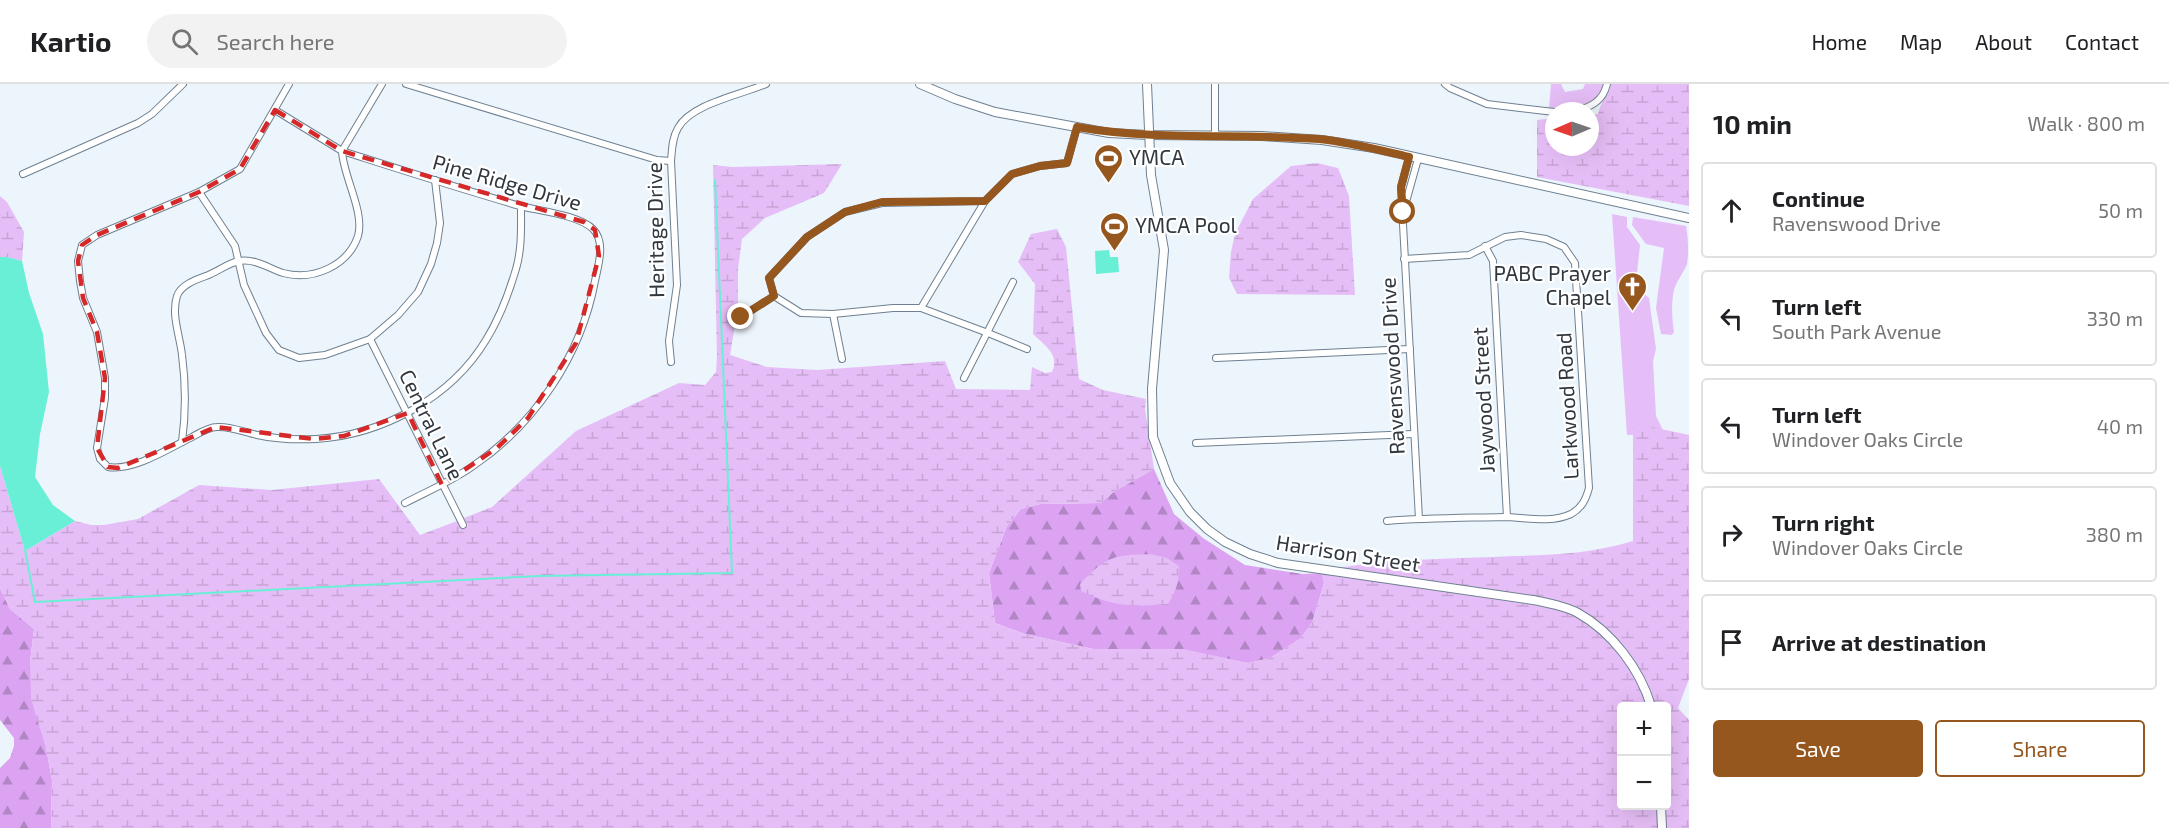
<!DOCTYPE html>
<html lang="en">
<head>
<meta charset="utf-8">
<style>
  body { margin:0; font-family:"Exo 2",sans-serif; background:#f2f2f2; color:#202124 }
  .controls { position:absolute; right:18px; bottom:18px; display:grid; overflow:hidden; border-radius:6px; box-shadow:0 6px 24px #0002 }
  .controls button { width:54px; height:54px; display:grid; place-items:center; padding:0; border:0; border-bottom:2px solid #e0e0e0; background:#fff; color:#202124; font:30px sans-serif }
  .compass { position:absolute; left:1545px; top:18px; width:54px; height:54px; border-radius:50%; background:#fff; box-shadow:0 6px 24px #0002; rotate:268deg }
  .stop { position:absolute; width:18px; height:18px; margin:-14px; border:4px solid #96571e; border-radius:50%; background:#fff }
  .stop.end { background:#96571e; border-color:#fff; box-shadow:0 2px 6px #0008 }
  .list { margin:0; padding:0; list-style:none }
  h2 { display:flex; justify-content:space-between; align-items:center; height:78px; margin:0; padding:0 24px; font-size:26px }
  h2 small { font-size:20px; font-weight:400; color:#757577 }
  .list li { display:grid; grid-template-columns:39px 1fr auto; gap:18px; align-items:center; box-sizing:border-box; height:96px; margin:0 12px 12px; padding:0 12px; border:2px solid #e0e0e0; border-radius:6px }
  .list b { display:block; font-size:22px; white-space:nowrap }
  .list p { margin:0; font-size:20px; white-space:nowrap; color:#757577 }
  .list em { font-size:20px; font-style:normal; color:#757577 }
  .actions { display:flex; gap:12px; padding:18px 24px }
  .actions a { flex:1; padding:14px 0; border:2px solid #96571e; border-radius:6px; text-align:center; font-size:21px; color:#96571e }
  .actions .main { background:#96571e; color:#fff }
  .icon { flex:none; width:33px; height:33px; fill:none; stroke:currentColor; stroke-width:2; stroke-linecap:round; stroke-linejoin:round }
  .map { position:relative; flex:none; width:1689px; height:744px; overflow:hidden }
  header { display:flex; align-items:center; gap:36px; box-sizing:border-box; height:84px; padding:0 30px; background:#fff; border-bottom:2px solid #e0e0e0 }
  header strong { font-size:28px }
  nav { display:flex; gap:33px; margin-inline-start:auto; font-size:21px }
  .search { width:420px; height:54px; background:#f2f2f2; display:flex; align-items:center; gap:15px; box-sizing:border-box; padding:0 21px; border-radius:33px; color:#757577; font-size:22px }
  main { display:flex }
  aside { flex:1; background:#fff }
  .map>svg:first-child { display:block }
  .green { fill:#e6bef7 }
  .forest { fill:url(#forest-firs) }
  .wetland { fill:url(#wetland-marsh) }
  .water { fill:#69efd5 }
  .lines { fill:none; stroke-linecap:round; stroke-linejoin:round }
  .stream { stroke:#69efd5; stroke-width:2 }
  .minor-casing { stroke:#6e8091; stroke-width:8 }
  .tertiary-casing { stroke:#6e8091; stroke-width:10 }
  .minor { stroke:#fff; stroke-width:6 }
  .tertiary { stroke:#fff; stroke-width:8 }
  .route { stroke:#96571e; stroke-width:8 }
  .marked { fill:none; stroke:#d62828; stroke-width:4.5; stroke-dasharray:12 8; stroke-linejoin:round }
  .labels { text-anchor:middle; stroke-width:4.5; stroke-linejoin:round; paint-order:stroke }
  .poi-label { font-size:21px; fill:#30373f; stroke:#fff; text-anchor:start }
  .street-label { font-size:21px; fill:#30373f; stroke:#fff }
</style>
</head>
<body>
<header>
<strong>Kartio</strong>
<div class="search"><svg class="icon" aria-label="search" viewBox="0 0 24 24"><circle cx="10" cy="10" r="6"/><path d="M15 15l6 6"/></svg>Search here</div>
<nav><a>Home</a><a>Map</a><a>About</a><a>Contact</a></nav>
</header>
<main>
<div class="map">
<svg width="1689" height="744" viewBox="0 0 1689 744">
  <defs>
    <pattern id="forest-firs" width="22" height="20" patternUnits="userSpaceOnUse" patternTransform="scale(1.5)"><rect width="22" height="20" fill="#dba3f2"/><path d="M5 1l3.5 6h-7zM16 11l3.5 6h-7z" fill="#b286c5"/></pattern>
    <pattern id="wetland-marsh" width="20" height="14" patternUnits="userSpaceOnUse" patternTransform="scale(1.5)"><rect width="20" height="14" fill="#e6bef7"/><path d="M1 5h8M5 5V1M11 12h8M15 12V8" fill="none" stroke="#c6a4d5"/></pattern>
  </defs>
  <rect width="100%" height="100%" fill="#ecf4fc"/>
  <!-- green -->
  <g class="green">
    <path d="M1551 0H1561L1565 8 1583 5 1585 0H1603C1596 24 1571 26 1549 24Z"/>
    <path d="M1612 130 1627 133V143L1640 161 1636 198 1639 206 1649 214 1656 265 1653 277 1656 332 1665 350 1627 351Z"/>
    <path d="M1633 133 1686 142C1688 154 1689 168 1687 180 1684 188 1677 196 1674 206 1671 219 1672 235 1674 248L1672 251 1661 250 1656 224 1664 164 1646 160 1632 141Z"/>
  </g>
  <!-- forest -->
  <g class="forest">
    <path d="M1154 385 1174 430 1203 454 1245 481 1303 490 1322 489 1324 499 1312 539 1300 555 1270 574 1249 579 1123 565H1093L1025 550 995 539 989 489 1007 442 1021 425 1040 420 1100 419 1115 407Z"/>
    <path d="M0 504 10 525 34 545 30 578 52 696 51 744H0V684L10 674 14 662V654L0 636Z"/>
  </g>
  <!-- wetland -->
  <g class="wetland">
    <path d="M1611 0H1689V122L1537 93V36L1554 34V63H1590V31L1598 30C1601 16 1609 12 1611 0Z"/>
    <path d="M1317 79 1338 84 1349 112 1355 211 1237 210 1229 194 1231 168 1235 150 1253 115 1291 82Z"/>
    <path d="M842 80 824 109 765 134 742 155 738 185V223L730 271 767 283 817 286 945 277 956 305 1030 306 1032 283 1045 289 1052 288C1060 270 1045 262 1033 250L1035 200 1018 178 1031 150 1057 145 1066 163 1079 295 1103 306 1146 315 1145 325 1154 385 1115 407 1100 419 1040 420 1021 425 1007 442 989 489 995 539 1025 550 1093 565H1183L1249 579 1270 574 1300 555 1312 539 1324 499 1322 489 1553 524C1560 526 1568 528 1575 532 1608 549 1637 587 1647 622H1622V722H1657L1658 744H51L52 696 46 664 31 615 30 578 34 545 10 525 0 504V382L25 467 75 437 91 441H104L138 435 199 401 272 406 379 395 420 451 457 437 462 445 468 442 464 434 492 423 576 347 679 299 705 301 716 288 717 272 713 81 732 83Z"/>
    <path d="M0 112 7 118 24 148 22 177 7 173H0Z"/>
    <path d="M1633 339 1689 351V595L1678 624 1689 636V744H1666V622H1655L1643 592 1579 526 1338 484C1396 474 1456 475 1515 472 1556 471 1594 469 1633 457Z"/>
    <path d="M1151 470 1167 474 1179 482C1179 497 1176 508 1168 520 1132 523 1114 523 1081 507L1080 500C1106 472 1114 471 1151 470Z"/>
  </g>
  <!-- water -->
  <g class="water">
    <path d="M1109 166 1110 173H1118L1119 188 1096 190 1095 167Z"/>
    <path d="M0 173H7L22 177 29 209 43 250 49 308 40 350 35 393 53 421 75 437 25 467 0 382Z"/>
  </g>
  <g class="lines">
    <!-- stream -->
    <path class="stream" d="M25 466 35 518 539 492 732 489 715 96"/>
    <defs>
      <g id="minor">
        <path d="M289 0 240 85 199 108 97 151 82 161 78 177 80 197 83 214 97 248 105 294V314L97 364 100 375 108 383C134 387 168 365 192 353 199 349 209 343 217 343 230 342 244 348 257 351 276 355 296 356 316 355 382 351 451 314 486 256 499 235 509 209 516 185 522 165 521 143 521 122"/>
        <path d="M382 0 342 67C402 86 461 105 520 122 540 127 579 131 593 145 606 158 598 182 595 197 581 272 535 340 473 382 452 397 428 407 405 419"/>
        <path d="M406 0 657 76 671 77"/>
        <path d="M1215 0V52"/>
        <path d="M1445 0 1450 4 1487 20 1554 28"/>
        <path d="M1576 27C1591 23 1603 17 1607 0"/>
        <path d="M1409 73 1401 103 1419 435"/>
        <path d="M23 90 138 39 152 30 183 0"/>
        <path d="M199 108 235 162 244 201 266 249 279 266 299 274 325 271 370 255 398 231 418 208 431 180 437 159 440 139 435 96"/>
        <path d="M985 117 882 119 845 128 807 153 769 194 774 212 801 229 833 230 893 224H921L985 117 1012 90 1040 82 1067 79 1077 43"/>
        <path d="M1404 125 1418 75"/>
        <path d="M1485 162 1493 177 1507 433"/>
        <path d="M921 224 988 249 1027 265"/>
        <path d="M833 230 842 275"/>
        <path d="M741 233 774 212"/>
        <path d="M370 255 463 441"/>
        <path d="M1216 274 1410 265"/>
        <path d="M671 278 669 257 677 201 671 77C672 66 672 54 678 44 691 20 740 11 766 0"/>
        <path d="M964 294 1013 198"/>
        <path d="M182 358C186 328 186 301 182 271 180 252 171 231 177 212 181 201 195 196 206 192 217 188 228 179 239 177 255 174 270 185 283 189 313 197 348 182 358 152 365 128 343 92 342 67L275 26"/>
        <path d="M1196 359 1413 350"/>
        <path d="M1387 437C1426 434 1464 434 1503 433 1526 433 1549 440 1571 430 1582 424 1586 415 1589 404L1575 179 1564 163 1546 155 1521 151 1505 153 1469 171 1404 175"/>
      </g>
      <g id="tertiary">
        <path d="M920 0 955 15 995 28 1109 49 1148 51 1262 52 1322 56 1374 64 1689 134"/>
        <path d="M1147 0 1151 91 1164 166 1152 305 1153 353 1170 399 1190 428 1207 445 1225 458 1250 470 1278 479 1533 516C1548 519 1565 522 1578 529 1612 548 1640 585 1651 622"/>
        <path d="M1661 722 1662 744"/>
      </g>
    </defs>
    <!-- minor casing -->
    <use href="#minor" class="minor-casing"/>
    <!-- tertiary casing -->
    <use href="#tertiary" class="tertiary-casing"/>
    <!-- minor -->
    <use href="#minor" class="minor"/>
    <!-- tertiary -->
    <use href="#tertiary" class="tertiary"/>
  </g>
  <g class="lines">
    <!-- route -->
    <path class="route" d="M741 233 774 212 769 194 807 153 845 128 882 118 985 117 1012 90 1040 82 1067 79 1077 43C1157 57 1238 49 1319 55 1349 58 1379 66 1409 73L1401 103 1403 128"/>
  </g>
  <!-- marked area -->
  <path class="marked" d="M275 26 342 67 584 138 595 146 599 172 576 259 528 334 497 364 442 401 408 329 344 352 314 355 216 343 118 384 108 383 97 364 105 294 97 248 83 214 78 177 82 161 97 151 199 108 240 85Z"/>
  <!-- icons -->
  <defs>
    <symbol id="stadium-pin" viewBox="-11 -11 22 30"><path d="M0 17L-7.5 6A9.5 9.5 0 1 1 7.5 6Z" fill="#96571e" stroke="#fff"/><path d="M0-5a6.5 5 0 1 0 0 10a6.5 5 0 1 0 0-10ZM-3.5-1.8h7v3.6h-7Z" fill="#fff"/></symbol>
    <symbol id="church-pin" viewBox="-11 -11 22 30"><path d="M0 17L-7.5 6A9.5 9.5 0 1 1 7.5 6Z" fill="#96571e" stroke="#fff"/><path d="M-1.2-6h2.4v3.5h3.3v2.4h-3.3V6h-2.4V-.1h-3.3v-2.4h3.3Z" fill="#fff"/></symbol>
  </defs>
  <g fill-rule="evenodd">
    <use href="#stadium-pin" x="1092" y="58" width="33" height="45"/>
    <use href="#stadium-pin" x="1098" y="126" width="33" height="45"/>
    <use href="#church-pin" x="1616" y="186" width="33" height="45"/>
  </g>
  <g class="labels">
    <!-- poi labels -->
    <g class="poi-label">
      <text x="1129" y="81">YMCA</text>
      <text x="1135" y="149">YMCA Pool</text>
      <text x="1611" y="197" text-anchor="end">PABC Prayer<tspan x="1611" dy="24">Chapel</tspan></text>
    </g>
    <!-- street labels -->
    <g class="street-label">
      <text transform="translate(507 99) rotate(16)" y="7">Pine Ridge Drive</text>
      <text transform="translate(656 146) rotate(-91)" y="7">Heritage Drive</text>
      <text transform="translate(1393 282) rotate(-93)" y="7">Ravenswood Drive</text>
      <text transform="translate(1484 316) rotate(-93)" y="7">Jaywood Street</text>
      <text transform="translate(1568 322) rotate(-93)" y="7">Larkwood Road</text>
      <text transform="translate(431 341) rotate(64)" y="7">Central Lane</text>
      <text transform="translate(1348 470) rotate(9)" y="7">Harrison Street</text>
    </g>
  </g>
</svg>
<div class="controls">
<button>+</button>
<button>−</button>
</div>
<svg class="compass" viewBox="-18 -18 36 36"><path d="M0-13l5 13h-10z" fill="#e53935"/><path d="M0 13l5-13h-10z" fill="#757577"/></svg>
<div class="stop" style="left:1403px;top:128px"></div>
<div class="stop end" style="left:741px;top:233px"></div>
</div>
<aside>
<h2>10 min<small>Walk · 800 m</small></h2>
<ul class="list">
<li><svg class="icon" aria-label="ahead" viewBox="0 0 24 24"><path d="M12 20V5M6 11l6-6 6 6"/></svg><div><b>Continue</b><p>Ravenswood Drive</p></div><em>50 m</em></li>
<li><svg class="icon" aria-label="left" viewBox="0 0 24 24"><path d="M17 20v-9H6M10 6l-5 5 5 5"/></svg><div><b>Turn left</b><p>South Park Avenue</p></div><em>330 m</em></li>
<li><svg class="icon" aria-label="left" viewBox="0 0 24 24"><path d="M17 20v-9H6M10 6l-5 5 5 5"/></svg><div><b>Turn left</b><p>Windover Oaks Circle</p></div><em>40 m</em></li>
<li><svg class="icon" aria-label="right" viewBox="0 0 24 24"><path d="M7 20v-9h11M14 6l5 5-5 5"/></svg><div><b>Turn right</b><p>Windover Oaks Circle</p></div><em>380 m</em></li>
<li><svg class="icon" aria-label="arrive" viewBox="0 0 24 24"><path d="M6 21V4h12l-3 4 3 4H6"/></svg><div><b>Arrive at destination</b></div></li>
</ul>
<div class="actions"><a class="main">Save</a><a>Share</a></div>
</aside>
</main>
</body>
</html>
